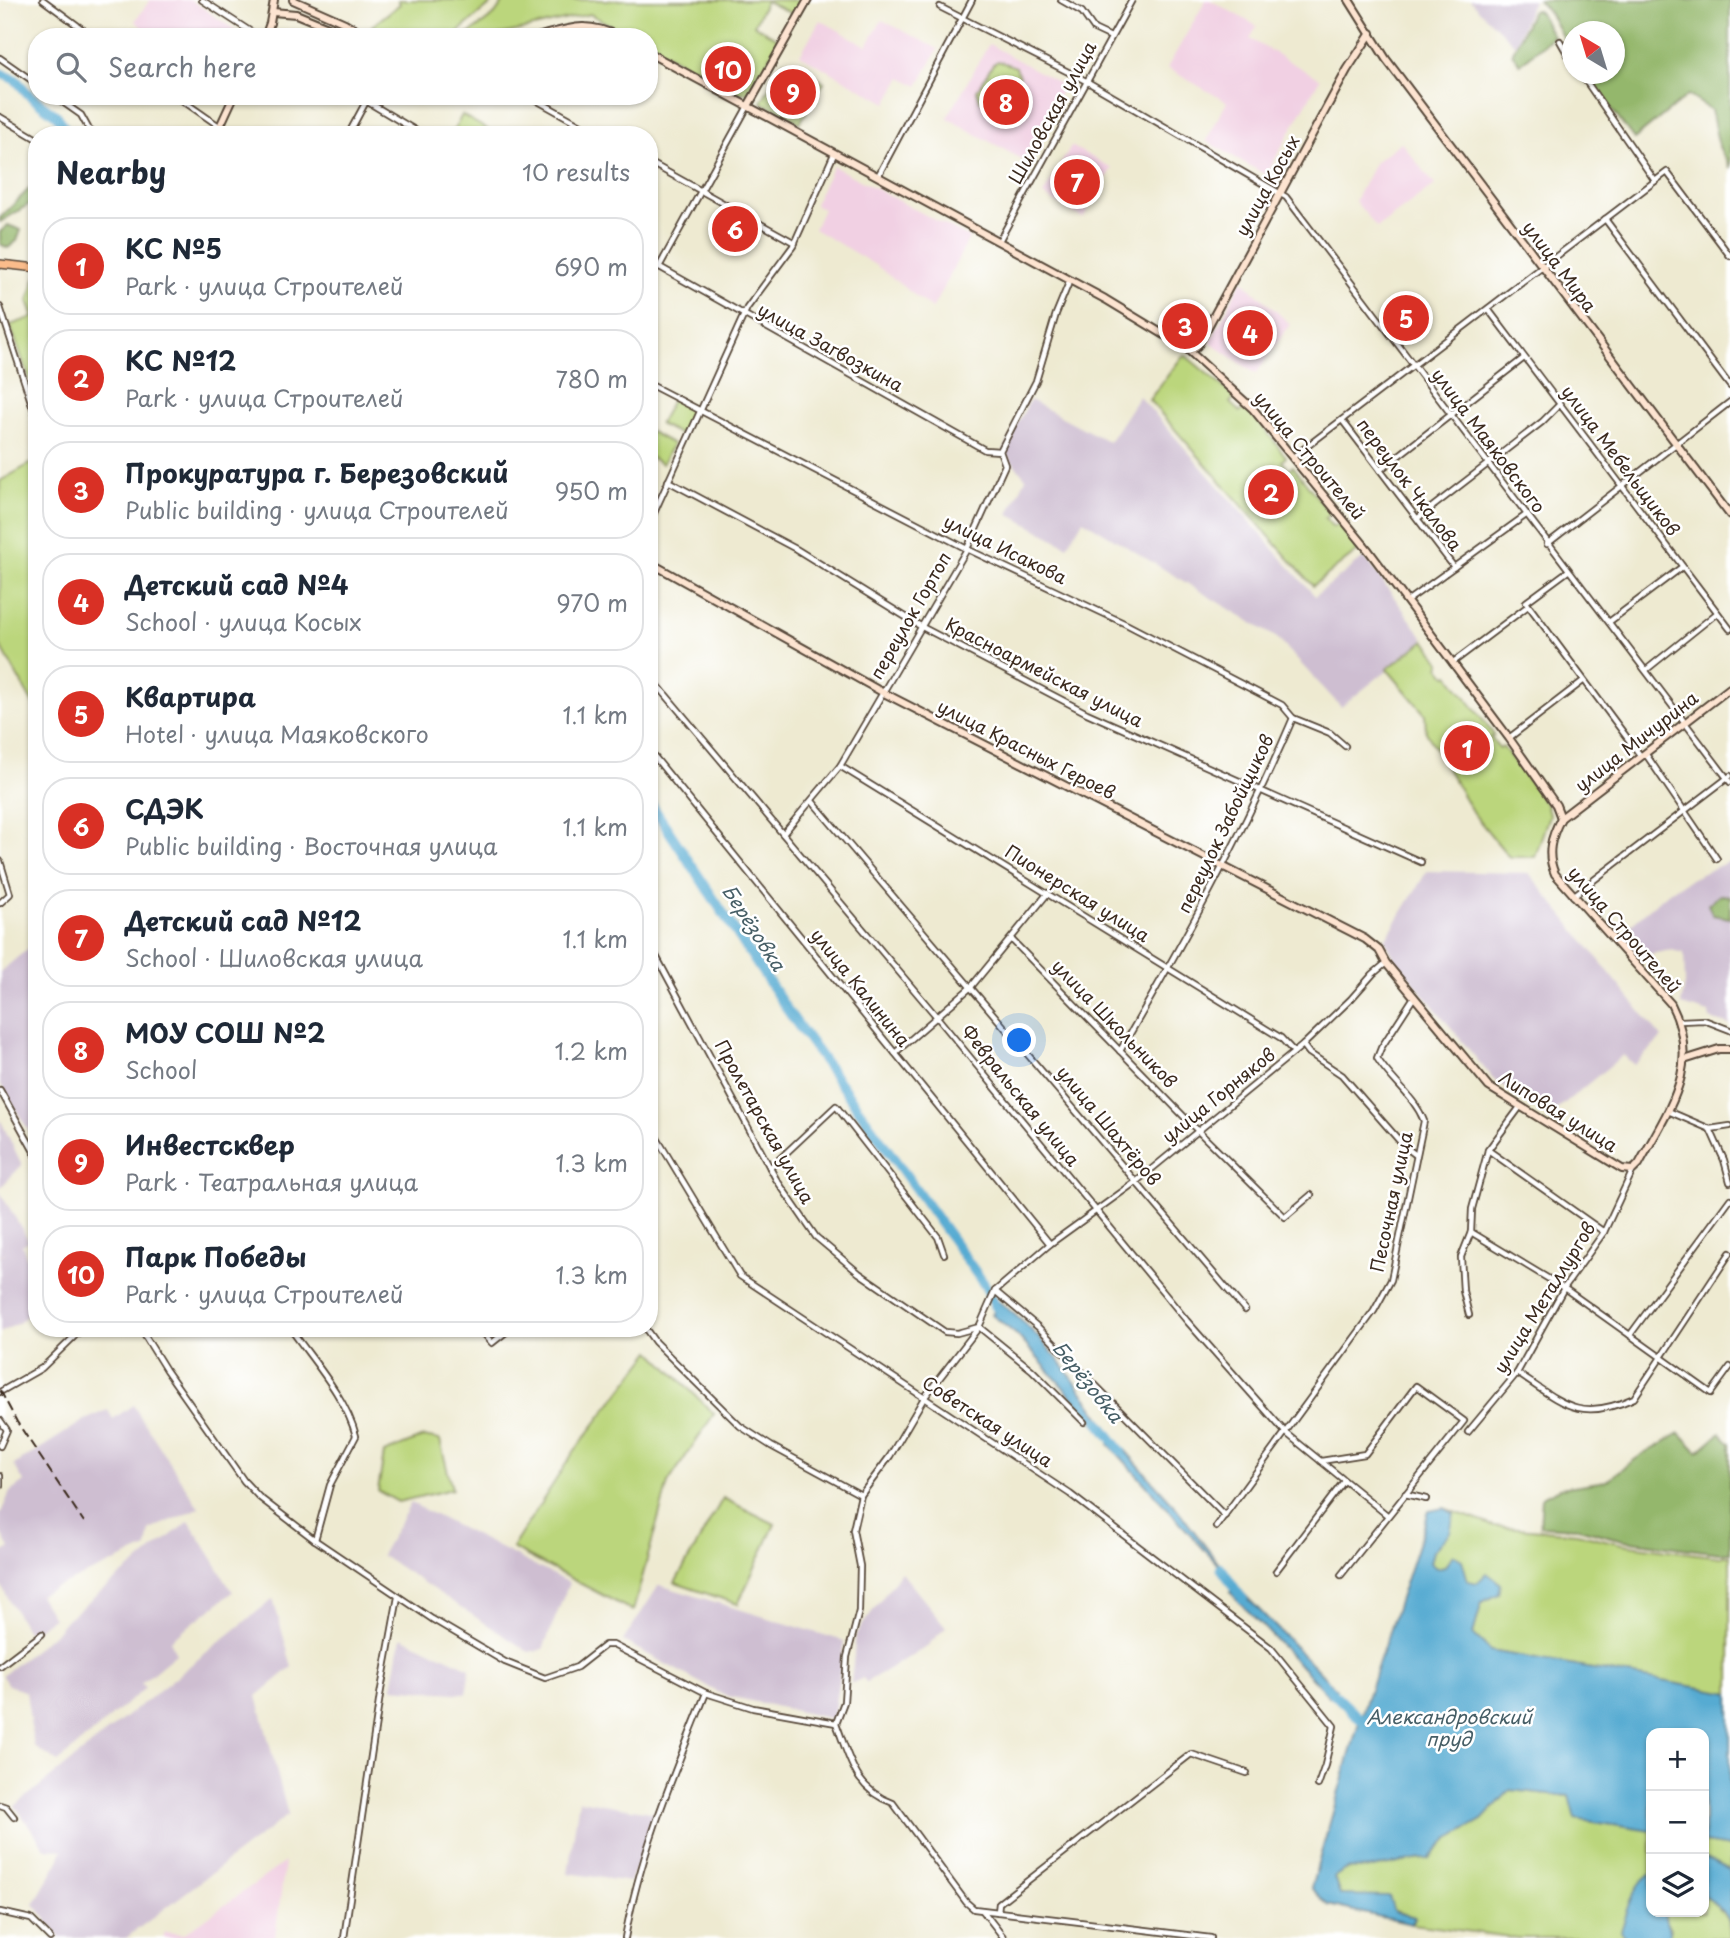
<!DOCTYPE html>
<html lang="en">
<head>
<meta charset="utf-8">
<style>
  body { margin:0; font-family:"Playpen Sans",sans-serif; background:#f6f6f7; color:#1f2937 }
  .controls { position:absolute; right:21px; bottom:21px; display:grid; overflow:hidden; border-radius:14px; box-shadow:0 2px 5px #0004 }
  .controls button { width:63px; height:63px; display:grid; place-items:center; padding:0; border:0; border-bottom:2px solid #e0e1e3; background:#fff; color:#1f2937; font:35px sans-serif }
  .compass { position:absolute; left:1562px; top:21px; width:63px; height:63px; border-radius:50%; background:#fff; box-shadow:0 2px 5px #0004; rotate:322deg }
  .you { position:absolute; left:1020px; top:1041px; width:24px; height:24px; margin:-18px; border:5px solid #fff; border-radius:50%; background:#1a73e8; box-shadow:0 0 0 10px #1a73e833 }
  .badge { display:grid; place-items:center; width:46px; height:46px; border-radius:50%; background:#d93025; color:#fff; font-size:23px; font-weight:700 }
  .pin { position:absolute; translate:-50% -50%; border:4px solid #fff; box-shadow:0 2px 7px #0006 }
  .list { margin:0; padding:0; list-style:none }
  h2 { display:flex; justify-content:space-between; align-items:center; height:91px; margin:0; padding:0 28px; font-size:30px }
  h2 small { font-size:23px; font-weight:400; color:#747a83 }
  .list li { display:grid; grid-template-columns:46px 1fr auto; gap:21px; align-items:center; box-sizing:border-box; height:98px; margin:0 14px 14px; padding:0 14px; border:2px solid #e0e1e3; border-radius:28px }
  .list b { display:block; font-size:26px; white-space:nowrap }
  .list p { margin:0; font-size:23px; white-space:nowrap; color:#747a83 }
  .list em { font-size:23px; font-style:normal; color:#747a83 }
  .icon { flex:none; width:38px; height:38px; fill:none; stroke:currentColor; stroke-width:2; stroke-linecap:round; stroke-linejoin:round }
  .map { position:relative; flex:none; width:1730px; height:1938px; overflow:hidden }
  .search { position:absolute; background:#fff; box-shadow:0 2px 5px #0004; left:28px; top:28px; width:630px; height:77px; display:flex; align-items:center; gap:18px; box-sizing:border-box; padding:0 24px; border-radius:28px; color:#747a83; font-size:26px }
  .panel { position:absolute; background:#fff; box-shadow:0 2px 5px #0004; left:28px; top:126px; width:630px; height:1211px; border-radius:28px }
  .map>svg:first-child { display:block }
  .built { fill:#f1d0e3 }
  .industrial { fill:#cebed1 }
  .green { fill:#bbd67c; stroke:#7b804d; stroke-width:2 }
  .forest { fill:#94b76c; stroke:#687045; stroke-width:2 }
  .water { fill:#57abd2; stroke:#496a78; stroke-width:2 }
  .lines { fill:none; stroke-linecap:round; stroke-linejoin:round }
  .river { stroke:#57abd2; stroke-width:10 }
  .street-casing { stroke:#564739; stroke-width:8 }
  .secondary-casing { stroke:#564739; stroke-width:10 }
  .primary-casing { stroke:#564739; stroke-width:10 }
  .street { stroke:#fff; stroke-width:4.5 }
  .secondary { stroke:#fde4d1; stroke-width:6 }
  .primary { stroke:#fabc8b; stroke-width:7 }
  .rail { stroke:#3b2a1e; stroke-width:2; stroke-dasharray:10 5; stroke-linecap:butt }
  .labels { text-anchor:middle; stroke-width:5; stroke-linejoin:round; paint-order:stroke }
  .street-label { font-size:18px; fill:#3b2a1e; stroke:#fff }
  .water-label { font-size:19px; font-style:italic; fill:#465e66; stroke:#fff }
</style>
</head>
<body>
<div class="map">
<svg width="1730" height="1938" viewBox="0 0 1730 1938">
  <rect width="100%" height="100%" fill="#fff"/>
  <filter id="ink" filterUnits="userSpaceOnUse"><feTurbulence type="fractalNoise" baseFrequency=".0143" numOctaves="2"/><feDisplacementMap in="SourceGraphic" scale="14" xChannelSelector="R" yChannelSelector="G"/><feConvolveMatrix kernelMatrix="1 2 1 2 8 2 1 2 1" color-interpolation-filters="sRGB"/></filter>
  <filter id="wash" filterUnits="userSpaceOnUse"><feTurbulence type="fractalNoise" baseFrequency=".00686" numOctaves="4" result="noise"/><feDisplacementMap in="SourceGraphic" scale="28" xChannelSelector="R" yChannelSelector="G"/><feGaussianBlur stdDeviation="1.57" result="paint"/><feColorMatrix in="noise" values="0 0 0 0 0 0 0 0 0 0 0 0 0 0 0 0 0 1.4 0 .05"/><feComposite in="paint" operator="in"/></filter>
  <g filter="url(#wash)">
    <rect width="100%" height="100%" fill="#eeead1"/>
    <!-- built -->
    <g class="built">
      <path d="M150 0H191L235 30 232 37H153L135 21Z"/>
      <path d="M1206 0H1210L1257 26 1250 39 1320 79 1266 175 1206 141 1227 102 1167 68Z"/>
      <path d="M820 20 867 46 882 20 938 49 918 86 902 77 887 103 800 55Z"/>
      <path d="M989 44 1064 86 1023 160 947 118Z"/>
      <path d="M1401 142 1435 185 1377 228 1355 201 1374 163Z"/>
      <path d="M1071 146 1112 168 1083 218 1043 195Z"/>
      <path d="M833 166 969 238 932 309 877 266 814 229 823 209 814 204Z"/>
      <path d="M1242 280 1290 324 1256 374 1210 342Z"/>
      <path d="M285 1862 275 1938H163L165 1932 184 1934Z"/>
    </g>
    <!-- industrial -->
    <g class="industrial">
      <path d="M1470 0H1533L1515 45 1480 11Z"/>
      <path d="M1139 396 1315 596 1365 557 1425 640 1341 707 1277 638 1083 520 1067 546 1009 514 1026 478 1003 451 1030 400 1109 442Z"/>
      <path d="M1730 861V1025L1710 1019 1709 1013 1681 1005 1685 984 1684 953 1671 950 1641 956 1625 941 1634 930 1630 925 1669 892 1692 878Z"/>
      <path d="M1427 871 1529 873 1662 1038 1634 1065 1623 1055 1549 1116 1493 1079 1395 959 1385 940Z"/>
      <path d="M37 941V1145L0 1083V972Z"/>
      <path d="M0 1119 22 1165 0 1188Z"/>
      <path d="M0 1192 29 1241 22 1245 29 1264 37 1274V1305L20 1322 0 1333V1256L8 1251 0 1255Z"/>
      <path d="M133 1405 199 1508 150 1530 147 1548 39 1595 53 1618 29 1635 0 1584V1554L10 1548 0 1531V1515L10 1492 24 1482 14 1465 85 1420 108 1410 113 1419Z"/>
      <path d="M411 1503 569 1583 543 1649 529 1652 381 1555Z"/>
      <path d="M189 1521 233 1592 170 1640 176 1654 141 1683 145 1688 58 1762 34 1747 26 1692 8 1685 2 1676 57 1631 67 1619Z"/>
      <path d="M901 1572 946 1627 925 1648 866 1682 863 1678 851 1684 856 1634Z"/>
      <path d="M659 1585 844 1641 833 1719 723 1695 623 1641Z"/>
      <path d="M273 1599 292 1667 257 1696 288 1815 126 1938H60L34 1904 59 1860 63 1850 46 1849 15 1806Z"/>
      <path d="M401 1637 470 1668 466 1694 392 1688Z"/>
      <path d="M579 1800 656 1813 630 1882 568 1873Z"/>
    </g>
    <!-- green -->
    <g class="green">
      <path d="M398 0H496L452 37H381L372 26 400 4Z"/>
      <path d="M505 0H803L794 15 766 1 754 25 780 40 748 93H738L649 45V37H633L590 14 490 37H465L495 14Z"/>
      <path d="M784 61 824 82 800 123 761 102Z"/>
      <path d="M998 61 1016 67 1019 77 1003 103 992 107 980 101 977 91 993 64Z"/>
      <path d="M462 115 497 135H451Z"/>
      <path d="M36 277H37V400L10 325 34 317 28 301Z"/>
      <path d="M1186 356 1235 397 1230 403 1240 412 1248 407 1286 457 1282 461 1288 469 1293 466 1330 514 1325 518 1333 527 1338 524 1359 550 1313 586 1149 400 1182 357Z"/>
      <path d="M673 398 695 410 681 435 659 424Z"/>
      <path d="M649 431 673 444 662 464 649 457Z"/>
      <path d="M37 460V711L0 645V481Z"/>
      <path d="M1425 640 1441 663 1439 666 1447 676 1449 675 1494 735 1491 738 1500 749 1503 747 1546 804 1549 815 1535 857H1509L1473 813 1426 732 1425 714 1387 669Z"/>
      <path d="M651 1351 714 1414 668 1483 633 1611 512 1548 573 1453Z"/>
      <path d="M423 1437 440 1440 452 1489 398 1502 378 1491 384 1453Z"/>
      <path d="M723 1498 775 1524 738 1604 675 1583Z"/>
      <path d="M1444 1508 1494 1526 1577 1533 1622 1544 1720 1557 1730 1555V1693L1491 1651 1473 1634 1482 1602 1499 1594 1477 1583 1468 1581 1462 1561 1453 1555 1445 1566 1436 1568 1430 1563 1433 1551 1450 1531 1454 1514Z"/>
      <path d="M1510 1790 1569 1796 1651 1831V1873L1645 1878 1621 1931 1624 1938H1518L1412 1924 1415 1917C1388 1911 1367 1896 1340 1895L1334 1877 1348 1868C1376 1872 1401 1859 1429 1859L1449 1838 1482 1820Z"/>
      <path d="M1704 1843 1730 1847V1870L1704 1858Z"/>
      <path d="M1704 1896C1720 1908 1730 1916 1730 1938H1669L1670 1929 1664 1919 1665 1912H1704Z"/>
    </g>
    <!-- forest -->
    <g class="forest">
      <path d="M1538 0H1730V168L1719 147 1711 110 1688 95 1634 139 1585 74H1614V32H1572V55L1550 14Z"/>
      <path d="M1535 10 1539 12 1553 36 1520 64 1512 54 1531 13Z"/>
      <path d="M37 187V195H35L31 203 0 222V218L30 188Z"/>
      <path d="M8 225 21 230 17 241 8 248 0 244V232Z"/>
      <path d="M1720 895 1730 896V918L1713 915 1708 904Z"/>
      <path d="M1680 1433 1698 1452 1720 1433 1730 1443V1552L1719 1553 1623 1540 1578 1528 1540 1526 1542 1497 1560 1488 1606 1481 1637 1458Z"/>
    </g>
    <!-- water -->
    <g class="water">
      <path d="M999 1302C1048 1339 1073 1379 1108 1428L1102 1431 1018 1336 992 1315Z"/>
      <path d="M1115 1439 1174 1505 1229 1577 1109 1444Z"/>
      <path d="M1444 1508 1454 1514 1450 1532 1433 1551 1430 1563 1436 1568 1445 1566 1453 1555 1462 1560 1468 1581 1477 1583 1487 1573 1501 1584 1499 1594 1482 1602 1473 1634 1491 1651 1730 1693V1847L1704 1843V1733H1651V1831L1575 1819 1569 1796 1510 1790 1482 1820 1449 1838 1429 1859C1401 1859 1376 1872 1348 1868L1334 1877 1340 1895 1389 1896 1394 1912 1415 1917 1412 1924 1328 1905 1311 1888 1360 1719 1429 1511Z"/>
      <path d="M1237 1587 1336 1689 1329 1696 1230 1592Z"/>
      <path d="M1704 1858 1730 1870V1925L1723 1911 1704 1896Z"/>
      <path d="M1651 1873V1912H1665C1663 1922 1671 1927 1669 1938H1624L1621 1931C1628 1910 1632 1887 1651 1873Z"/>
    </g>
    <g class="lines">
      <!-- river -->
      <g class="river">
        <path d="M0 73 16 80 29 95 57 116 69 135"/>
        <path d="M649 801 788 1011 984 1284 996 1307 1006 1315"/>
        <path d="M1098 1421 1121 1451"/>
        <path d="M1221 1568C1229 1578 1234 1589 1243 1599"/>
        <path d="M1323 1683 1360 1719 1370 1721"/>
      </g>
    </g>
  </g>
  <g filter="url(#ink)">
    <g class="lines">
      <defs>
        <g id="street">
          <path d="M43 0 93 37"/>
          <path d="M202 0 259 37"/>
          <path d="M1061 0 1082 12 1094 29 1111 37"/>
          <path d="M940 7 1086 81 1286 197 1730 782"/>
          <path d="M1560 41 1572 62"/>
          <path d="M0 58 37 84"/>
          <path d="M1581 74 1655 181"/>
          <path d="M54 96 81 115 92 135"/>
          <path d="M176 96 219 126"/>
          <path d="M358 96 423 135"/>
          <path d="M529 96 599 135"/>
          <path d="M0 117 37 139"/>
          <path d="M348 135 369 96"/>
          <path d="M649 162 795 243"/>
          <path d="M878 176 972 0"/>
          <path d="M1605 219 1730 386"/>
          <path d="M999 241 1132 0"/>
          <path d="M649 261 985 450 1000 451"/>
          <path d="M659 267 748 106"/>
          <path d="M0 307 37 420"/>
          <path d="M1488 309 1730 629"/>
          <path d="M649 384 967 549 1126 624 1282 705 1293 718 1330 733 1345 746"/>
          <path d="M1342 420 1454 567"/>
          <path d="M1293 457 1667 172 1730 256"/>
          <path d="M1380 470 1524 358"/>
          <path d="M668 481 796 549 922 627 1087 713 1421 862"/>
          <path d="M1418 518 1542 422 1559 405"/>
          <path d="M649 524 747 308 793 246 834 154"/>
          <path d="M1547 544 1730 402"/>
          <path d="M1568 571 1526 602 1640 755"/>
          <path d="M1407 601 1526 515"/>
          <path d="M1609 622 1682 567"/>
          <path d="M1452 663 1528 606"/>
          <path d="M1646 670 1717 613"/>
          <path d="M649 675 937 1017 1187 1321 1285 1432 1387 1515"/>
          <path d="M1509 738 1583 681"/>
          <path d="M649 750 1050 1244"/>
          <path d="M1645 753 1717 859"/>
          <path d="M840 766 1281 1038 1294 1052"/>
          <path d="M812 801 1245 1310"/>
          <path d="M783 834 840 766 967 549 1005 465 1000 451 1036 381 1056 314 1070 280"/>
          <path d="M0 861 10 894 0 903"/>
          <path d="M1573 896 1730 776"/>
          <path d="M1012 940 1198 1131 1285 1217 1311 1195"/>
          <path d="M649 943 776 1179 816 1237 859 1273 945 1332 957 1333 979 1327 1032 1370 1084 1422"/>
          <path d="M1680 1021 1704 1020 1730 1030"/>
          <path d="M1303 1045 1309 1053 1342 1075 1404 1146 1416 1155"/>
          <path d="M1120 1051C1183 943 1244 833 1293 718"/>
          <path d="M895 1053 971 987 1048 893"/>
          <path d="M0 1090 37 1157"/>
          <path d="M1668 1111 1710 1129 1730 1126"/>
          <path d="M649 1125 740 1276 1070 1494 1271 1648 1334 1726 1325 1765 1318 1785"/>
          <path d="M1710 1129 1724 1160 1730 1182"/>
          <path d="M1488 1150 1604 1232"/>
          <path d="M770 1168 836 1106 938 1237 944 1254"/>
          <path d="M1471 1232 1564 1288 1711 1393 1730 1367"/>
          <path d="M995 1291 1038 1327 1225 1516"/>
          <path d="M1469 1315 1463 1291 1461 1257 1471 1232 1472 1209 1488 1150 1520 1107"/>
          <path d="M140 1328 166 1370 244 1481 259 1497 315 1540 432 1619 505 1662 545 1678 577 1667 605 1645H613L706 1693 753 1708 836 1723"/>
          <path d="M290 1328C313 1361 346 1397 356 1436L330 1485 315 1540"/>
          <path d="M479 1328 492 1343 511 1328"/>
          <path d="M645 1328 655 1342 740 1426 771 1446 861 1495"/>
          <path d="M1630 1335 1730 1199"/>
          <path d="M1517 1373C1562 1403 1579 1423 1634 1398L1730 1253"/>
          <path d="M0 1392 42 1368 83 1328"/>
          <path d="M0 1420 7 1430 0 1446"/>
          <path d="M1468 1432 1517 1373 1564 1288 1604 1232 1633 1170"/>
          <path d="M1321 1461 1365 1454 1416 1386 1464 1421 1341 1575"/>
          <path d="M0 1476V1486"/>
          <path d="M1405 1494 1426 1499"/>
          <path d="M1216 1527 1374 1311 1391 1280 1424 1121C1414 1096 1391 1081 1377 1058L1381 1048 1414 997"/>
          <path d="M1276 1571 1344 1481"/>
          <path d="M0 1666 42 1634"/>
          <path d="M0 1805 6 1807 14 1817"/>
          <path d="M983 1911 1004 1938"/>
          <path d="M0 1912 31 1919 50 1938"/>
          <path d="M998 1912 999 1903 1191 1754 1247 1773"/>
          <path d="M344 1938 380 1695 398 1597"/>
          <path d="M625 1938C640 1853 674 1773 706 1693"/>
          <path d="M1211 1938 974 1909 966 1902 893 1803C854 1789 850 1759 836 1723L844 1702 847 1657 859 1611 860 1566 853 1530 861 1495 890 1456 924 1398 979 1327 995 1291 1050 1244 1137 1181 1303 1045 1351 999 1373 974 1386 963"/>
        </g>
        <g id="secondary">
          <path d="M293 0 345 23 368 37"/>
          <path d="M1349 0 1386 59 1730 515"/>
          <path d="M273 12 296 14 352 37"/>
          <path d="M265 37 270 23 274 0"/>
          <path d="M537 37C570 28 587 20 619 37"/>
          <path d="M649 53 1105 299 1186 348 1253 409 1369 551 1509 738 1556 805 1561 818"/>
          <path d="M748 106 808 0"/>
          <path d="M216 135 234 96"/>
          <path d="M1191 352 1198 345 1347 70 1371 33"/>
          <path d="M649 562 882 692 1365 939 1379 950 1386 963 1489 1087 1622 1169 1633 1170 1639 1164C1668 1110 1703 1067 1671 1004L1555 874C1546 854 1551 837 1561 818L1730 688"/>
          <path d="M1684 1060 1719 1049H1730"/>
        </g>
        <path id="primary" d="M0 264 37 268"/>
      </defs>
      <!-- street casing -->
      <use href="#street" class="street-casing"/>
      <!-- secondary casing -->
      <use href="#secondary" class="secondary-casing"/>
      <!-- primary casing -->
      <use href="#primary" class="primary-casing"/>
      <!-- street -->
      <use href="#street" class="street"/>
      <!-- secondary -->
      <use href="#secondary" class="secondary"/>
      <!-- primary -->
      <use href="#primary" class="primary"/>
      <!-- rail -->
      <path class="rail" d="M0 1390 17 1422 84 1522"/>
    </g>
  </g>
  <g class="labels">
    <!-- street labels -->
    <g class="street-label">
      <text transform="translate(1053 113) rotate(-61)" y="6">Шиловская улица</text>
      <text transform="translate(1268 186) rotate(-61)" y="6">улица Косых</text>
      <text transform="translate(1559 267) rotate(53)" y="6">улица Мира</text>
      <text transform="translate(830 348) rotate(29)" y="6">улица Загвозкина</text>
      <text transform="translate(1488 441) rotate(53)" y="6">улица Маяковского</text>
      <text transform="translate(1309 456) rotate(50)" y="6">улица Строителей</text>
      <text transform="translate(1620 461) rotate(53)" y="6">улица Мебельщиков</text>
      <text transform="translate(1409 485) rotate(53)" y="6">переулок Чкалова</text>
      <text transform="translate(1005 550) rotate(26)" y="6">улица Исакова</text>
      <text transform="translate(911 616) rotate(-60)" y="6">переулок Гортоп</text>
      <text transform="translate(1044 673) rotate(27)" y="6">Красноармейская улица</text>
      <text transform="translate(1637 742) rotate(-38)" y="6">улица Мичурина</text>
      <text transform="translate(1026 750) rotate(27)" y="6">улица Красных Героев</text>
      <text transform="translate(1226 824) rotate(-64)" y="6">переулок Забойщиков</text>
      <text transform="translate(1077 894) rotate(32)" y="6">Пионерская улица</text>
      <text transform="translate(1624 930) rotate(49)" y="6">улица Строителей</text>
      <text transform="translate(860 988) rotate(51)" y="6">улица Калинина</text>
      <text transform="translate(1114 1024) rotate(46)" y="6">улица Школьников</text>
      <text transform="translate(1020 1096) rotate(51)" y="6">Февральская улица</text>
      <text transform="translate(1219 1096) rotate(-39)" y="6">улица Горняков</text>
      <text transform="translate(1558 1112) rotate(32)" y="6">Липовая улица</text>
      <text transform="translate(764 1122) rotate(61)" y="6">Пролетарская улица</text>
      <text transform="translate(1108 1126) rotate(50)" y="6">улица Шахтёров</text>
      <text transform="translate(1392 1202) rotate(-78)" y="6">Песочная улица</text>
      <text transform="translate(1545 1298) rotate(-58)" y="6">улица Металлургов</text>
      <text transform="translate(987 1422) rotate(33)" y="6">Советская улица</text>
    </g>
    <!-- water labels -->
    <g class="water-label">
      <text transform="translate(754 928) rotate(57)" y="7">Берёзовка</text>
      <text transform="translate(1088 1382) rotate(51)" y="7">Берёзовка</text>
      <text x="1449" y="1724">Александровский<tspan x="1449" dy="22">пруд</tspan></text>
    </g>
  </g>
</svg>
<div class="controls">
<button>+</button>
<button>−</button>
<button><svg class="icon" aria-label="layers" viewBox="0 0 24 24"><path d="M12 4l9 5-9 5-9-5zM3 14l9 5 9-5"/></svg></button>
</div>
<svg class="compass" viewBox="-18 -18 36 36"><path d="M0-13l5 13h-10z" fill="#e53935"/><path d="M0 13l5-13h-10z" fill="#747a83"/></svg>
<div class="you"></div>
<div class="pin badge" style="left:1467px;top:748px">1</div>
<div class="pin badge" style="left:1271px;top:492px">2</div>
<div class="pin badge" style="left:1185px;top:326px">3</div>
<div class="pin badge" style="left:1250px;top:333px">4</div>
<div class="pin badge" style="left:1406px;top:318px">5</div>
<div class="pin badge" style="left:735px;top:229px">6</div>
<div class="pin badge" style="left:1077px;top:182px">7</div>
<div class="pin badge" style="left:1006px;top:102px">8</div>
<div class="pin badge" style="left:793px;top:92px">9</div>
<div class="pin badge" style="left:728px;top:69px">10</div>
<div class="search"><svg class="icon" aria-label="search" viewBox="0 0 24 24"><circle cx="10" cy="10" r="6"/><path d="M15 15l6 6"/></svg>Search here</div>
<section class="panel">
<h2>Nearby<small>10 results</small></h2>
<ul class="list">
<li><span class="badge">1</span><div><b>КС №5</b><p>Park · улица Строителей</p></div><em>690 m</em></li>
<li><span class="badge">2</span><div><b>КС №12</b><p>Park · улица Строителей</p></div><em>780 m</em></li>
<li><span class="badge">3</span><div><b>Прокуратура г. Березовский</b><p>Public building · улица Строителей</p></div><em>950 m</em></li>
<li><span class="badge">4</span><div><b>Детский сад №4</b><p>School · улица Косых</p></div><em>970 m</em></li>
<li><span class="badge">5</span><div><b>Квартира</b><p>Hotel · улица Маяковского</p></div><em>1.1 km</em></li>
<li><span class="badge">6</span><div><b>СДЭК</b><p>Public building · Восточная улица</p></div><em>1.1 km</em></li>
<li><span class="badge">7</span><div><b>Детский сад №12</b><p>School · Шиловская улица</p></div><em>1.1 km</em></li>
<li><span class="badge">8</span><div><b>МОУ СОШ №2</b><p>School</p></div><em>1.2 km</em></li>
<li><span class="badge">9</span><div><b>Инвестсквер</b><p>Park · Театральная улица</p></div><em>1.3 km</em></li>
<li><span class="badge">10</span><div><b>Парк Победы</b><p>Park · улица Строителей</p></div><em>1.3 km</em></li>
</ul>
</section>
</div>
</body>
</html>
